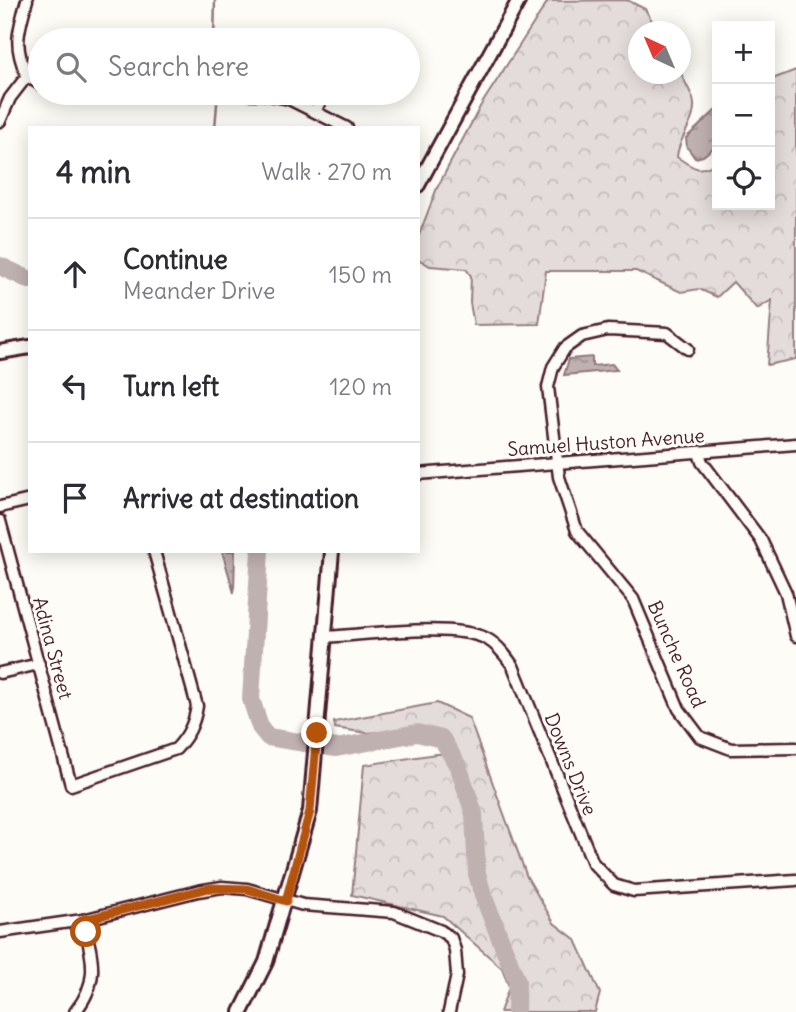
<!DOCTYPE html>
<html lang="en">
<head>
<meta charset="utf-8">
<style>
  body { margin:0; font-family:Delius,sans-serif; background:#f7f7f7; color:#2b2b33 }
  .controls { position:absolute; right:21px; top:21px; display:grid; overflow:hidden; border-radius:0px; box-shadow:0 4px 18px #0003 }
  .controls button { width:63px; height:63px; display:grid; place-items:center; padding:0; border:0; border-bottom:2px solid #e1e1e2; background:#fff; color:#2b2b33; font:35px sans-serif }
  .compass { position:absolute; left:628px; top:21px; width:63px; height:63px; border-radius:50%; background:#fff; box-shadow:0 4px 18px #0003; rotate:316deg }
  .stop { position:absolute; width:21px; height:21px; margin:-16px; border:5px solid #b45309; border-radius:50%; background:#fff }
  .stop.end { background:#b45309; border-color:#fff; box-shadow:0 2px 7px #0008 }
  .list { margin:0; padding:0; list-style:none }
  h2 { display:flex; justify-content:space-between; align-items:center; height:91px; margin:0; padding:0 28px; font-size:30px }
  h2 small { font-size:23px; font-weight:400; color:#7c7c81 }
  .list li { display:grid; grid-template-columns:46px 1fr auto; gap:21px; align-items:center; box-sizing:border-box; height:112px; padding:0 28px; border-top:2px solid #e1e1e2 }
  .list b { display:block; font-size:26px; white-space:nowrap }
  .list p { margin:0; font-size:23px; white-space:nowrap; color:#7c7c81 }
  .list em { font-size:23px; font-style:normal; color:#7c7c81 }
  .icon { flex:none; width:38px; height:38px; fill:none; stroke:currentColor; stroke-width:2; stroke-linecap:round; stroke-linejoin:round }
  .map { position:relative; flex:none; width:796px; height:1012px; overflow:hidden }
  .search { position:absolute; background:#fff; box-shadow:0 4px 18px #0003; left:28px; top:28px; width:392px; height:77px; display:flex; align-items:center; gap:18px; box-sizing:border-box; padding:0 24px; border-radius:38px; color:#7c7c81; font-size:26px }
  .panel { position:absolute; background:#fff; box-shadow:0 4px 18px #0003; left:28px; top:126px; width:392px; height:427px; border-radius:0px }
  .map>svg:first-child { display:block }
  .forest { fill:url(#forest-crowns); stroke:#967e82; stroke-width:2 }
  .water { fill:url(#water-ripples); stroke:#91777b; stroke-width:2 }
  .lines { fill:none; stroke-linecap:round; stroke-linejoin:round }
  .stream { stroke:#91777b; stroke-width:2.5 }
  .river { stroke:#c0b1b1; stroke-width:18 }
  .minor-casing { stroke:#4a1f2b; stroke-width:15 }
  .tertiary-casing { stroke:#4a1f2b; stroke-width:18 }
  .minor { stroke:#fdfcf7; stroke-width:10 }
  .tertiary { stroke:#fdfcf7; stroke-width:12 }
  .route { stroke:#b45309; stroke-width:9 }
  .labels { text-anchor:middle; stroke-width:6; stroke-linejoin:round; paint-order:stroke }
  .street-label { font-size:19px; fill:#4a1f2b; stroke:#fdfcf7 }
</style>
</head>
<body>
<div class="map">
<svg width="796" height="1012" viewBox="0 0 796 1012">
  <defs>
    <pattern id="forest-crowns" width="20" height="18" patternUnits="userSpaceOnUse" patternTransform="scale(1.75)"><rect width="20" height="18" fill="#e3dcda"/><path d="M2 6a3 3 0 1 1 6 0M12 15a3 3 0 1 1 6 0" fill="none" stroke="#c4bcbb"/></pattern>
    <pattern id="water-ripples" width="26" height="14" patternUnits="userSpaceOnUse" patternTransform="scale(1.75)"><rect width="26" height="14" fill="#c0b1b1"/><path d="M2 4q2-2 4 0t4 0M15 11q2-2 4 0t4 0" fill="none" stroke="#9e8f90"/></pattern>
  </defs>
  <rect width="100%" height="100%" fill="#fdfcf7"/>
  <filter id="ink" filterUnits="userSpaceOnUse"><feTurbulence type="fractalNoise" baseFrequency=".0143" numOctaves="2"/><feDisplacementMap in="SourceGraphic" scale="14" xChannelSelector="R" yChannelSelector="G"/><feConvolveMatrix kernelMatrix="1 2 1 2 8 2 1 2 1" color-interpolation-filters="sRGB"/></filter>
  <g filter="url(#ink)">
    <!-- forest -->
    <g class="forest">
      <path d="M627 0 645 9 658 31 638 32V74L681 73C684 81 690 90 693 99 699 120 678 136 677 157 693 168 700 174 717 162V205H770V80L796 70V359L767 365 772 300 757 309 733 282 717 297 699 289 681 292 636 271H546L539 324 474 325 470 303 471 276 466 269 430 266 418 259V238L437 188 481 105 548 1Z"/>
      <path d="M437 703 469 718 527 877 554 923 576 940 600 993 595 1012H500L509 987 502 968 443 916 352 895 364 765 436 754H457L445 736 420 729 367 733 335 728 334 722Z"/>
    </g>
    <!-- water -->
    <g class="water">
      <path d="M717 109V145L703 156 695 158 687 147 686 138Z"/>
      <path d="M592 357V366L612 364 617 370 564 375 569 359Z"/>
      <path d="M222 551H235L234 593Z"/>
    </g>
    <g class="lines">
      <!-- stream -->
      <g class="stream">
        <path d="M214 40 215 0"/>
        <path d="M215 128 217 104"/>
      </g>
      <!-- river -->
      <g class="river">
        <path d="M0 266 30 280"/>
        <path d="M260 551 251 699 260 727 268 737 336 748 417 733 442 739 459 768 474 814 477 874 484 898 517 981 516 1012"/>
      </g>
      <defs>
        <g id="minor">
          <path d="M353 40 358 36"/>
          <path d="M27 76 40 84"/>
          <path d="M65 93H90"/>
          <path d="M223 93 264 94 289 99 347 128"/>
          <path d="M316 110 324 93"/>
          <path d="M0 121 10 98 27 76C13 45 18 32 27 0"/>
          <path d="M688 349 667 333 608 330 582 336 565 348 553 367 548 387 559 477 577 531 633 599 679 709 700 737 731 749 796 748"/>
          <path d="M699 453 702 462 761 540 786 593 796 636"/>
          <path d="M418 474 796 444"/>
          <path d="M0 507 30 500"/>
          <path d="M0 521 71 785 176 749C188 736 194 725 197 706L154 551"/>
          <path d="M325 637C365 635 454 622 487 639 498 645 506 656 513 666L593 863 614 885 634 891 796 880"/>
          <path d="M0 673 39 664"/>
          <path d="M0 932 83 920 198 891 222 887 247 889 303 905 394 912 441 931 451 938 455 950 457 975 449 1012"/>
          <path d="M75 1012C101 980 92 957 83 920"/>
        </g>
        <g id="tertiary">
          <path d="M418 185 519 0"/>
          <path d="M0 352 30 347"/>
          <path d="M241 1012 266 962 310 811 332 551"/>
        </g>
      </defs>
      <!-- minor casing -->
      <use href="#minor" class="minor-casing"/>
      <!-- tertiary casing -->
      <use href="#tertiary" class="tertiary-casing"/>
      <!-- minor -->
      <use href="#minor" class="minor"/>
      <!-- tertiary -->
      <use href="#tertiary" class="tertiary"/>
    </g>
  </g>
  <g class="lines" filter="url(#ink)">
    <!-- route -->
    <path class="route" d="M86 932 83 920 209 888 247 889 286 901 310 811 317 733"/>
  </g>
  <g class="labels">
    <!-- street labels -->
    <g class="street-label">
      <text transform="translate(606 442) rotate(-4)" y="7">Samuel Huston Avenue</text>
      <text transform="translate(53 648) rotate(75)" y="7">Adina Street</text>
      <text transform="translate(677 654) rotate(66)" y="7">Bunche Road</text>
      <text transform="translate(571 764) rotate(68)" y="7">Downs Drive</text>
    </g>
  </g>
</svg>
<div class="controls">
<button>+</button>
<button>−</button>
<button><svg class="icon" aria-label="locate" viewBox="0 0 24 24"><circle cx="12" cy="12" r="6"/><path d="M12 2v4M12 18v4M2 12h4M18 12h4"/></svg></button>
</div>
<svg class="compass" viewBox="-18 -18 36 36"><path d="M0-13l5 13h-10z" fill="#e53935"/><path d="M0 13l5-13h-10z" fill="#7c7c81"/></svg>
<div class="stop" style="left:86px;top:932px"></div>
<div class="stop end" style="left:317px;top:733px"></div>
<div class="search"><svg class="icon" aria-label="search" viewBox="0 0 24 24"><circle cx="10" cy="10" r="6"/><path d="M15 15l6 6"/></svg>Search here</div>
<section class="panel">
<h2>4 min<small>Walk · 270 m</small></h2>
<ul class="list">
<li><svg class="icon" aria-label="ahead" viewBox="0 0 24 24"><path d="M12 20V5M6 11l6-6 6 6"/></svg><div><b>Continue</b><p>Meander Drive</p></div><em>150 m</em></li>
<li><svg class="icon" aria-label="left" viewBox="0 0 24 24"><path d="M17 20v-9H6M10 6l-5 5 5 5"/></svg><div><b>Turn left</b></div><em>120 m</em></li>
<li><svg class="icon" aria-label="arrive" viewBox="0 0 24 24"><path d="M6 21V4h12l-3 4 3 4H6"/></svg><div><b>Arrive at destination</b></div></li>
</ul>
</section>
</div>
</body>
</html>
